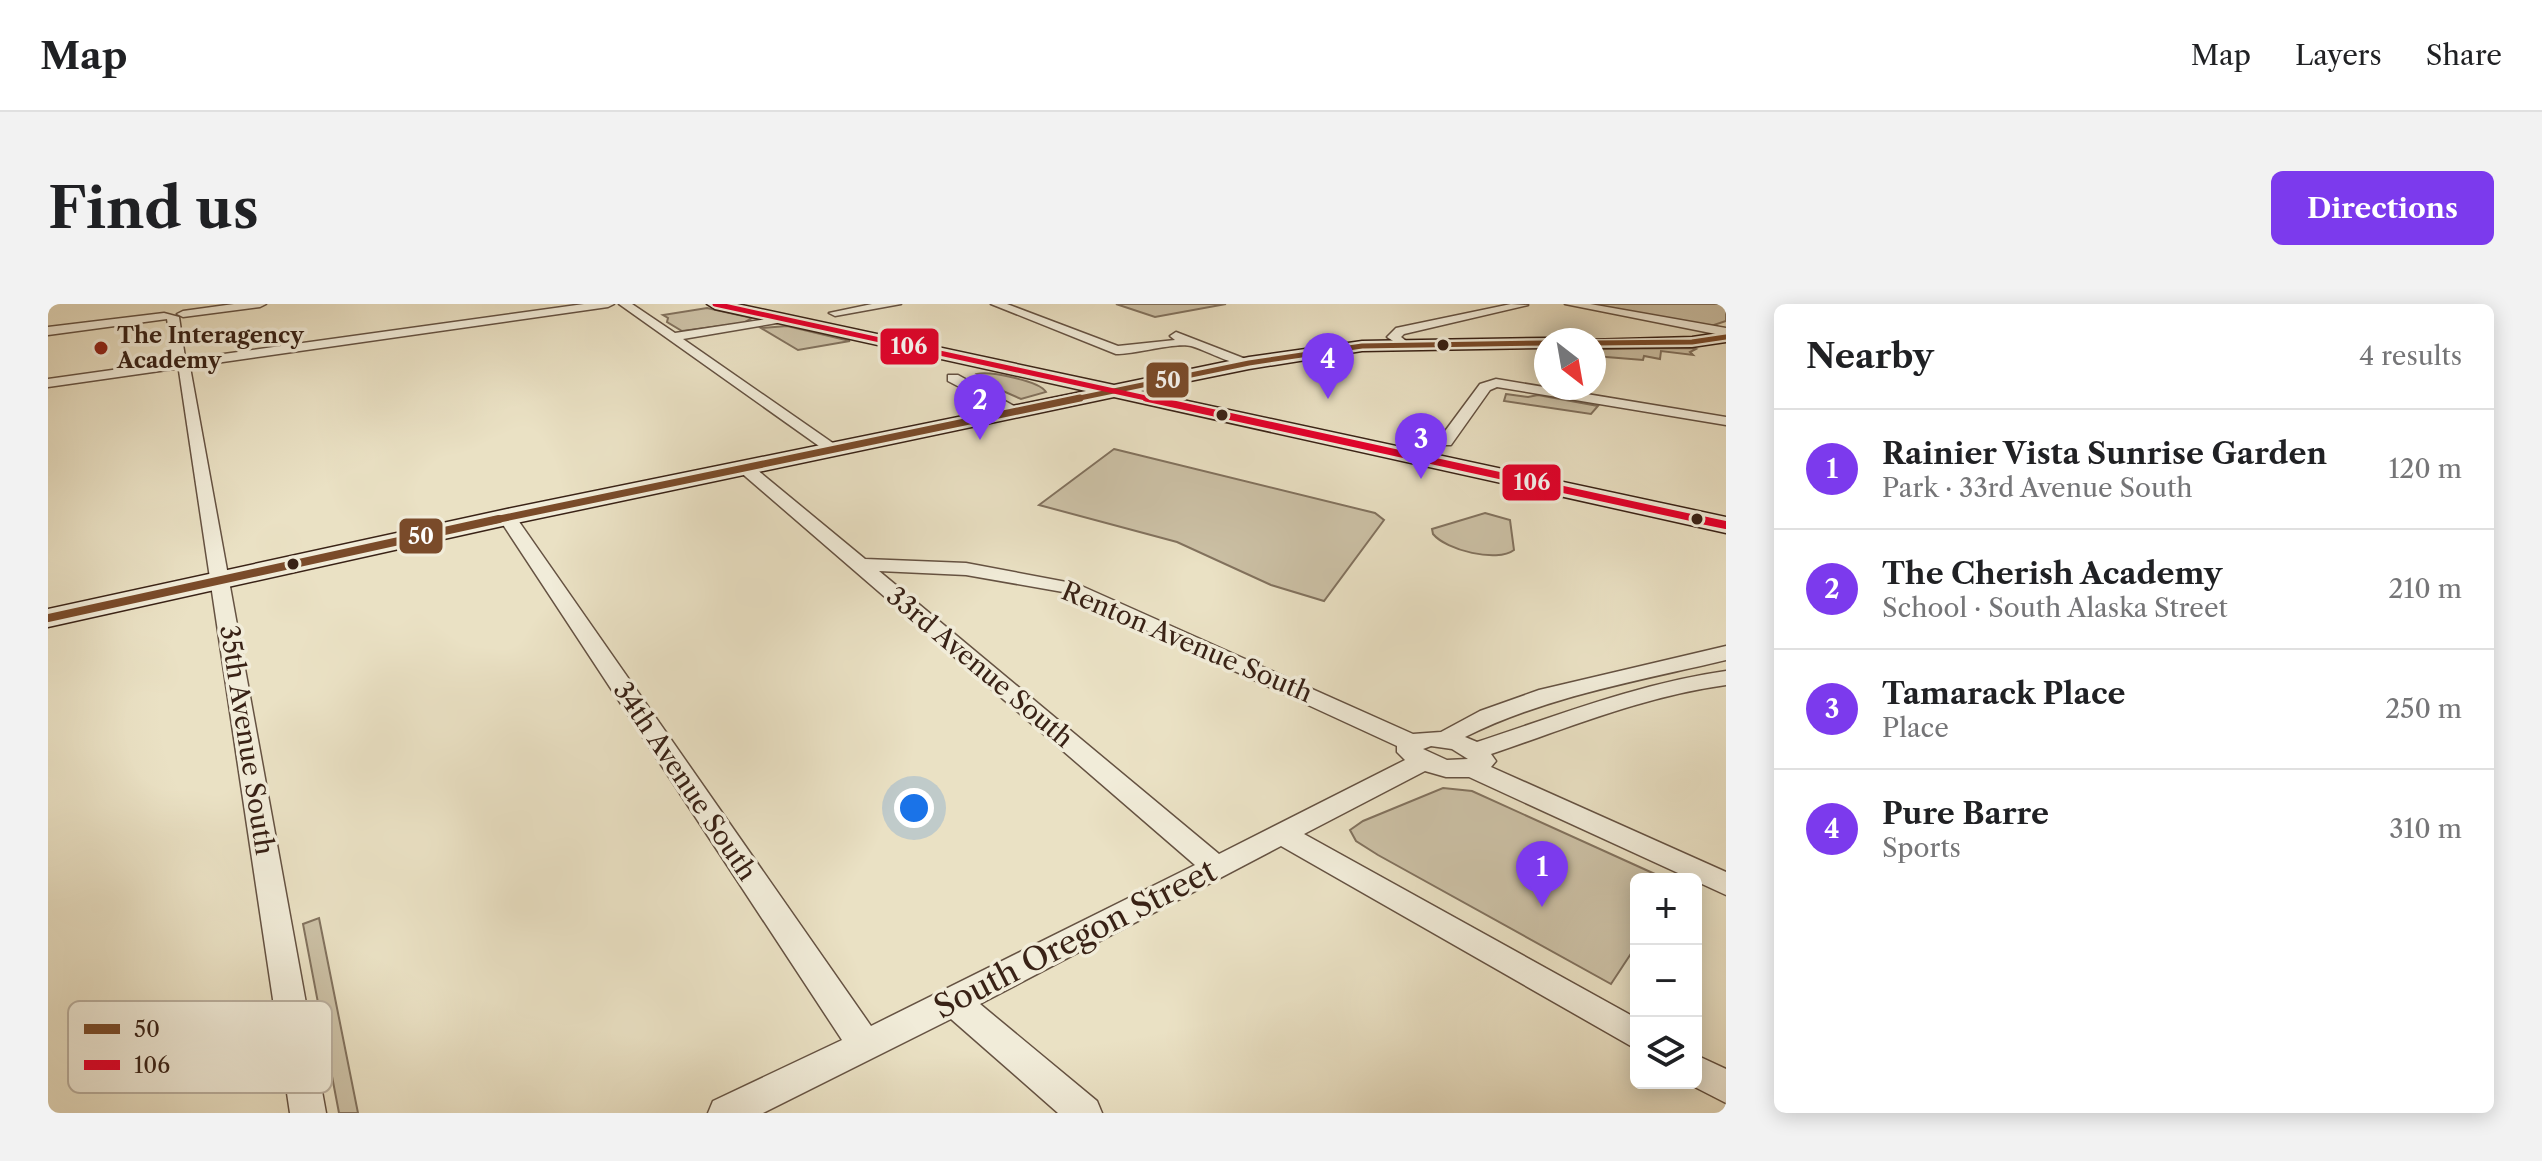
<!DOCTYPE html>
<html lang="en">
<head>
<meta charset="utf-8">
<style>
  body { margin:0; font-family:"Libre Caslon Text",serif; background:#f2f2f2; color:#202124 }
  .controls { position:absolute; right:24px; bottom:24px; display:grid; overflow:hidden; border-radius:12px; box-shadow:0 4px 20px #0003 }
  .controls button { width:72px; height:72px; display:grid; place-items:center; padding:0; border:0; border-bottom:2px solid #e0e0e0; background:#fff; color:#202124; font:40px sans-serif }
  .compass { position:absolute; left:1486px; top:24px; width:72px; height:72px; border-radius:50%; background:#fff; box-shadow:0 4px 20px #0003; rotate:149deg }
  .you { position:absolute; left:866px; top:504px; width:28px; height:28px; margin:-20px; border:6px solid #fff; border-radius:50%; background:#1a73e8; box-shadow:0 0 0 12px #1a73e833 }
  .badge { display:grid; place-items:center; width:52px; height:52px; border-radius:50%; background:#7c3aed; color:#fff; font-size:26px; font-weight:700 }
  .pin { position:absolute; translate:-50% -66px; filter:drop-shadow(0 2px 4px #0008) }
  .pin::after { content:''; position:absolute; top:42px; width:28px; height:24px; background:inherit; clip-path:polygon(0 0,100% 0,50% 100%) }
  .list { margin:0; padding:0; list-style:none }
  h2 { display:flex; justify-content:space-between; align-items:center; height:104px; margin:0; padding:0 32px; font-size:34px }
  h2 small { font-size:26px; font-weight:400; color:#757577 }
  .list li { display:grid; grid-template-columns:52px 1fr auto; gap:24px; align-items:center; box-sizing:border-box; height:120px; padding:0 32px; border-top:2px solid #e0e0e0 }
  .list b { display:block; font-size:30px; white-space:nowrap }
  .list p { margin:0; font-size:26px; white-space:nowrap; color:#757577 }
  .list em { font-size:26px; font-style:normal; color:#757577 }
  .icon { flex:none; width:44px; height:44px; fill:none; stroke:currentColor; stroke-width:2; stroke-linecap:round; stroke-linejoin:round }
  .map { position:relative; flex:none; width:1678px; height:809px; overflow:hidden; border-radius:12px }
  header { display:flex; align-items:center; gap:48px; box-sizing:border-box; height:112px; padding:0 40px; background:#fff; border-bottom:2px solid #e0e0e0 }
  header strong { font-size:38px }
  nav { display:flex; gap:44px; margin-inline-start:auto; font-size:28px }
  .intro { display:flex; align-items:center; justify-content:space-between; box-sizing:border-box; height:192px; padding:0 48px }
  h1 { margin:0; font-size:56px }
  .button { padding:20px 36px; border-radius:12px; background:#7c3aed; color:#fff; font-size:28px; font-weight:700 }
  main { display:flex; gap:48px; padding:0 48px }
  aside { flex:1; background:#fff; border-radius:12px; box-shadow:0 4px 20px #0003 }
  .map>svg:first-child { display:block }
  .green { fill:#ccc1a6; stroke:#82725e; stroke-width:2 }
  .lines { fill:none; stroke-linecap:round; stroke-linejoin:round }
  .street-casing { stroke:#655242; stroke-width:3 }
  .secondary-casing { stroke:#392216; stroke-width:3 }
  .street { fill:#f1ecd9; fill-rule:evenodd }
  .secondary { fill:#f1ecd9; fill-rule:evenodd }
  .bus-1-far2-casing { stroke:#f1ecd9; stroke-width:8 }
  .bus-1-far1-casing { stroke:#f1ecd9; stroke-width:11 }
  .bus-1-casing { stroke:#f1ecd9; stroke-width:13 }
  .bus-2-far2-casing { stroke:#f1ecd9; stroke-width:8 }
  .bus-2-far1-casing { stroke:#f1ecd9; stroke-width:11 }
  .bus-2-casing { stroke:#f1ecd9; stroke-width:13 }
  .bus-1-far2 { stroke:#7a4b2a; stroke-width:5 }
  .bus-1-far1 { stroke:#7a4b2a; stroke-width:7 }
  .bus-1 { stroke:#7a4b2a; stroke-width:8 }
  .bus-2-far2 { stroke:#e4002b; stroke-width:5 }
  .bus-2-far1 { stroke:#e4002b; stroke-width:7 }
  .bus-2 { stroke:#e4002b; stroke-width:8 }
  .bus-dot { fill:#392216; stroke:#f1ecd9; stroke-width:3 }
  .poi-dot { fill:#8f2418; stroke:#f1ecd9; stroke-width:3 }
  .labels { text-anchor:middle; stroke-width:7; stroke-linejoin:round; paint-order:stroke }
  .far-poi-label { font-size:22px; font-weight:bold; fill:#392216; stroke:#f1ecd9; text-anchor:start }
  .street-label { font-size:26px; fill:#392216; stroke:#f1ecd9 }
  .near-street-label { font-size:32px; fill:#392216; stroke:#f1ecd9 }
  .key { fill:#f1ecd9; stroke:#baaf9e; stroke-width:2 }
  .key-label { font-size:22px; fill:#392216 }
  .line-badge { stroke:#f1ecd9; stroke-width:3 }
  .badge-label { font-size:22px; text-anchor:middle; font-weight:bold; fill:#fff }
</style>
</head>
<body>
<header>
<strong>Map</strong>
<nav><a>Map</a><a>Layers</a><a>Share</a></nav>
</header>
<div class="intro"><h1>Find us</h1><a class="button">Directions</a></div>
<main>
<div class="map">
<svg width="1678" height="809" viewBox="0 0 1678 809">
  <rect width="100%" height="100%" fill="#eae1c4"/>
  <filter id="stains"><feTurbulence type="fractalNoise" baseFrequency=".0025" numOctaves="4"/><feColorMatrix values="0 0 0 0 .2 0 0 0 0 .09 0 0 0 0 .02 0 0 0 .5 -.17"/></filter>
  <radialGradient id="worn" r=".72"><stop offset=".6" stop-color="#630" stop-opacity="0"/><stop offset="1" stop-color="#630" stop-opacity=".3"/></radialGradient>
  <!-- green -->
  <g class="green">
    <path d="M1068 0H1178L1107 13Z"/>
    <path d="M1534 0H1678V17L1663 22Z"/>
    <path d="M659 4 704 14 695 19 634 27 619 18 620 14 615 11Z"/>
    <path d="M739 22 802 37 750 46 713 24Z"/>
    <path d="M1546 45 1645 44 1648 45 1642 48 1645 51 1613 47 1612 55 1596 52 1595 56 1546 52Z"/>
    <path d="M929 70C942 67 992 77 998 88L973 95 939 80 938 76Z"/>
    <path d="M1458 90 1480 93 1490 91 1550 102 1543 110 1456 97Z"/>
    <path d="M1066 145 1327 209 1336 216 1276 297 1223 281 1129 238 991 201Z"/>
    <path d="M1437 209 1462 216 1466 246C1449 259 1398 246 1385 230L1384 225Z"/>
    <path d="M1395 484 1424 487 1618 575H1588V642L1563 680 1330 551 1308 537 1302 526 1315 517Z"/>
    <path d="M271 614 310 809H291L255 620Z"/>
  </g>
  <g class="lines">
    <defs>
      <g id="street">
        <path d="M186 0H218L212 3 135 13 129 10 135 7Z"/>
        <path d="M536 0H566L560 3 147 62 140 58 147 54Z"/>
        <path d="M571 0H584L627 29 733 13V17L729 19 635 35 792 144 784 149 778 147Z"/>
        <path d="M824 0H853L787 12 781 9Z"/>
        <path d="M943 0H959L1070 42 1127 36 1122 32 1128 28 1208 59C1195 68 1159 46 1143 42 1128 38 1088 50 1068 50Z"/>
        <path d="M1463 0 1480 1 1356 30 1353 33 1362 40 1356 44 1339 33 1348 24Z"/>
        <path d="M1517 0H1542L1678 24V32Z"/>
        <path d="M116 9 131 13 138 60 142 63 278 809H242L130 60 126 57 119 15 0 31V23Z"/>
        <path d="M121 58 126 59V65L0 83V75Z"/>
        <path d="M900 71H910L975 107 968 111 963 110 900 77Z"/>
        <path d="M1448 75 1678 113V121L1449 83 1442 86 1403 141H1391L1389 138 1432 80Z"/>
        <path d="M696 158 702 160 817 255 918 259 1029 280 1365 430 1393 428 1432 407 1491 386 1678 342V356C1590 377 1499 392 1417 433L1429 438C1511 411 1593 379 1678 367V381C1597 392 1520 424 1443 450L1448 457 1443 463 1678 568V591L1421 473H1398L1377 467 1256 530 1588 714V745L1233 542 932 700 1049 797 1054 809H1010L903 715 715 809H660L665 797 794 736 450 213 453 209H465L823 722 1147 561 690 166 688 163ZM831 267 918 271 1015 288 1349 442V448L1357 456 1171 550ZM1383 442 1404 445 1420 455 1399 456 1375 445Z"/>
        <path d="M1648 751 1678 765V799L1639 779H1648Z"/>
      </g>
      <g id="secondary">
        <path d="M659 0H689L1066 81 1201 53 1314 37 1498 34 1505 36H1498V44L1314 47 1201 65 1093 87 1678 213V229L1066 93 459 221 0 323V305L459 205 1038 87 667 5Z"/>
        <path d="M1678 28V38L1644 43 1546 44V36H1539L1644 33Z"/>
      </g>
    </defs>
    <!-- street casing -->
    <use href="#street" class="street-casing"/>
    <!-- secondary casing -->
    <use href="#secondary" class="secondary-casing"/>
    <!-- street -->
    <use href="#street" class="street"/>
    <!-- secondary -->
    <use href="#secondary" class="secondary"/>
    <defs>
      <g id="bus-1-far2">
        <path d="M1546 39 1644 38 1678 33"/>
        <path d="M1022 96 1201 59 1314 42 1498 39"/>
      </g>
      <path id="bus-1-far1" d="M442 217 1032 94"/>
      <path id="bus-1" d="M0 314 451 215"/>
      <path id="bus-2-far2" d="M667 0 1107 96"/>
      <path id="bus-2-far1" d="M1098 94 1659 217"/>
      <path id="bus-2" d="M1649 215 1678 221"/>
    </defs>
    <!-- bus-1-far2 casing -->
    <use href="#bus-1-far2" class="bus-1-far2-casing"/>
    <!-- bus-1-far1 casing -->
    <use href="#bus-1-far1" class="bus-1-far1-casing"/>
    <!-- bus-1 casing -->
    <use href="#bus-1" class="bus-1-casing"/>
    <!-- bus-2-far2 casing -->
    <use href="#bus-2-far2" class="bus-2-far2-casing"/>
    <!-- bus-2-far1 casing -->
    <use href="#bus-2-far1" class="bus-2-far1-casing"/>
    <!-- bus-2 casing -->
    <use href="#bus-2" class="bus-2-casing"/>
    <!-- bus-1-far2 -->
    <use href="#bus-1-far2" class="bus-1-far2"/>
    <!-- bus-1-far1 -->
    <use href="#bus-1-far1" class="bus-1-far1"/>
    <!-- bus-1 -->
    <use href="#bus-1" class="bus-1"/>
    <!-- bus-2-far2 -->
    <use href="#bus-2-far2" class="bus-2-far2"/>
    <!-- bus-2-far1 -->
    <use href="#bus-2-far1" class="bus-2-far1"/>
    <!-- bus-2 -->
    <use href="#bus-2" class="bus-2"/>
  </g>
  <!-- markers -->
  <g class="bus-dot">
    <circle cx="1395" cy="41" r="7"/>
    <circle cx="1174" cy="111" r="7"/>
    <circle cx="1649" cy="215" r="7"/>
    <circle cx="245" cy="260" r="7"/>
  </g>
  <circle class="poi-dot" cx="53" cy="44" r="8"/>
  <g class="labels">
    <!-- far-poi labels -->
    <g class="far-poi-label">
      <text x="69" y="39">The Interagency<tspan x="69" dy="25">Academy</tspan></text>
    </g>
    <!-- street labels -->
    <g class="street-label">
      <text transform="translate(1139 338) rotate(23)" y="9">Renton Avenue South</text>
      <text transform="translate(932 363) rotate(40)" y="9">33rd Avenue South</text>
      <text transform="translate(199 436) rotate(81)" y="9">35th Avenue South</text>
      <text transform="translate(637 477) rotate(56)" y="9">34th Avenue South</text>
    </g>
    <!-- near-street labels -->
    <g class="near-street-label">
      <text transform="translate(1027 635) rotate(-27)" y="11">South Oregon Street</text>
    </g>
  </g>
  <!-- legend -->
  <rect x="20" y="697" width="264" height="92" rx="12" class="key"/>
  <rect x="36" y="720" width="36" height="10" fill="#7a4b2a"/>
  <rect x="36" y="756" width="36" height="10" fill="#e4002b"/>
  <g class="key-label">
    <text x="86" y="733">50</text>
    <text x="86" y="769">106</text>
  </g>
  <g class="line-badge">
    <rect x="831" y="23" width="61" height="39" rx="8" fill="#e4002b"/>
    <rect x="1097" y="57" width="45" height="38" rx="8" fill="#7a4b2a"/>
    <rect x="1453" y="159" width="61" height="39" rx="8" fill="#e4002b"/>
    <rect x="350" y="213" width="46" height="38" rx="8" fill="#7a4b2a"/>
  </g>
  <g class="badge-label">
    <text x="861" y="50">106</text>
    <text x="1120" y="84">50</text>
    <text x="1484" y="186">106</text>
    <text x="373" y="240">50</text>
  </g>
  <rect width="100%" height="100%" filter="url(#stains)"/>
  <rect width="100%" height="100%" fill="url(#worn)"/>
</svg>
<div class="controls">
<button>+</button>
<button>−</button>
<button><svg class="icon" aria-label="layers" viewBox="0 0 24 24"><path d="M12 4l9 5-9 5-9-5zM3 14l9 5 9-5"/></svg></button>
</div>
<svg class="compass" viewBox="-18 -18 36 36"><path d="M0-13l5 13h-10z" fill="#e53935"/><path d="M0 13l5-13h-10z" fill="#757577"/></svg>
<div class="you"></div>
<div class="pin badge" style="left:1494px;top:603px">1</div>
<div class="pin badge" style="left:932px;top:136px">2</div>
<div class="pin badge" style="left:1373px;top:175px">3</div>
<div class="pin badge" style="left:1280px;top:95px">4</div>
</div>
<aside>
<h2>Nearby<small>4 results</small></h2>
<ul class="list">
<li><span class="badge">1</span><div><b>Rainier Vista Sunrise Garden</b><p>Park · 33rd Avenue South</p></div><em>120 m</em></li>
<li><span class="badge">2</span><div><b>The Cherish Academy</b><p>School · South Alaska Street</p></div><em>210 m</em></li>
<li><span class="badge">3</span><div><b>Tamarack Place</b><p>Place</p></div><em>250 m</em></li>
<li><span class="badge">4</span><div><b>Pure Barre</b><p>Sports</p></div><em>310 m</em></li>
</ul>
</aside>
</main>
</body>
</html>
